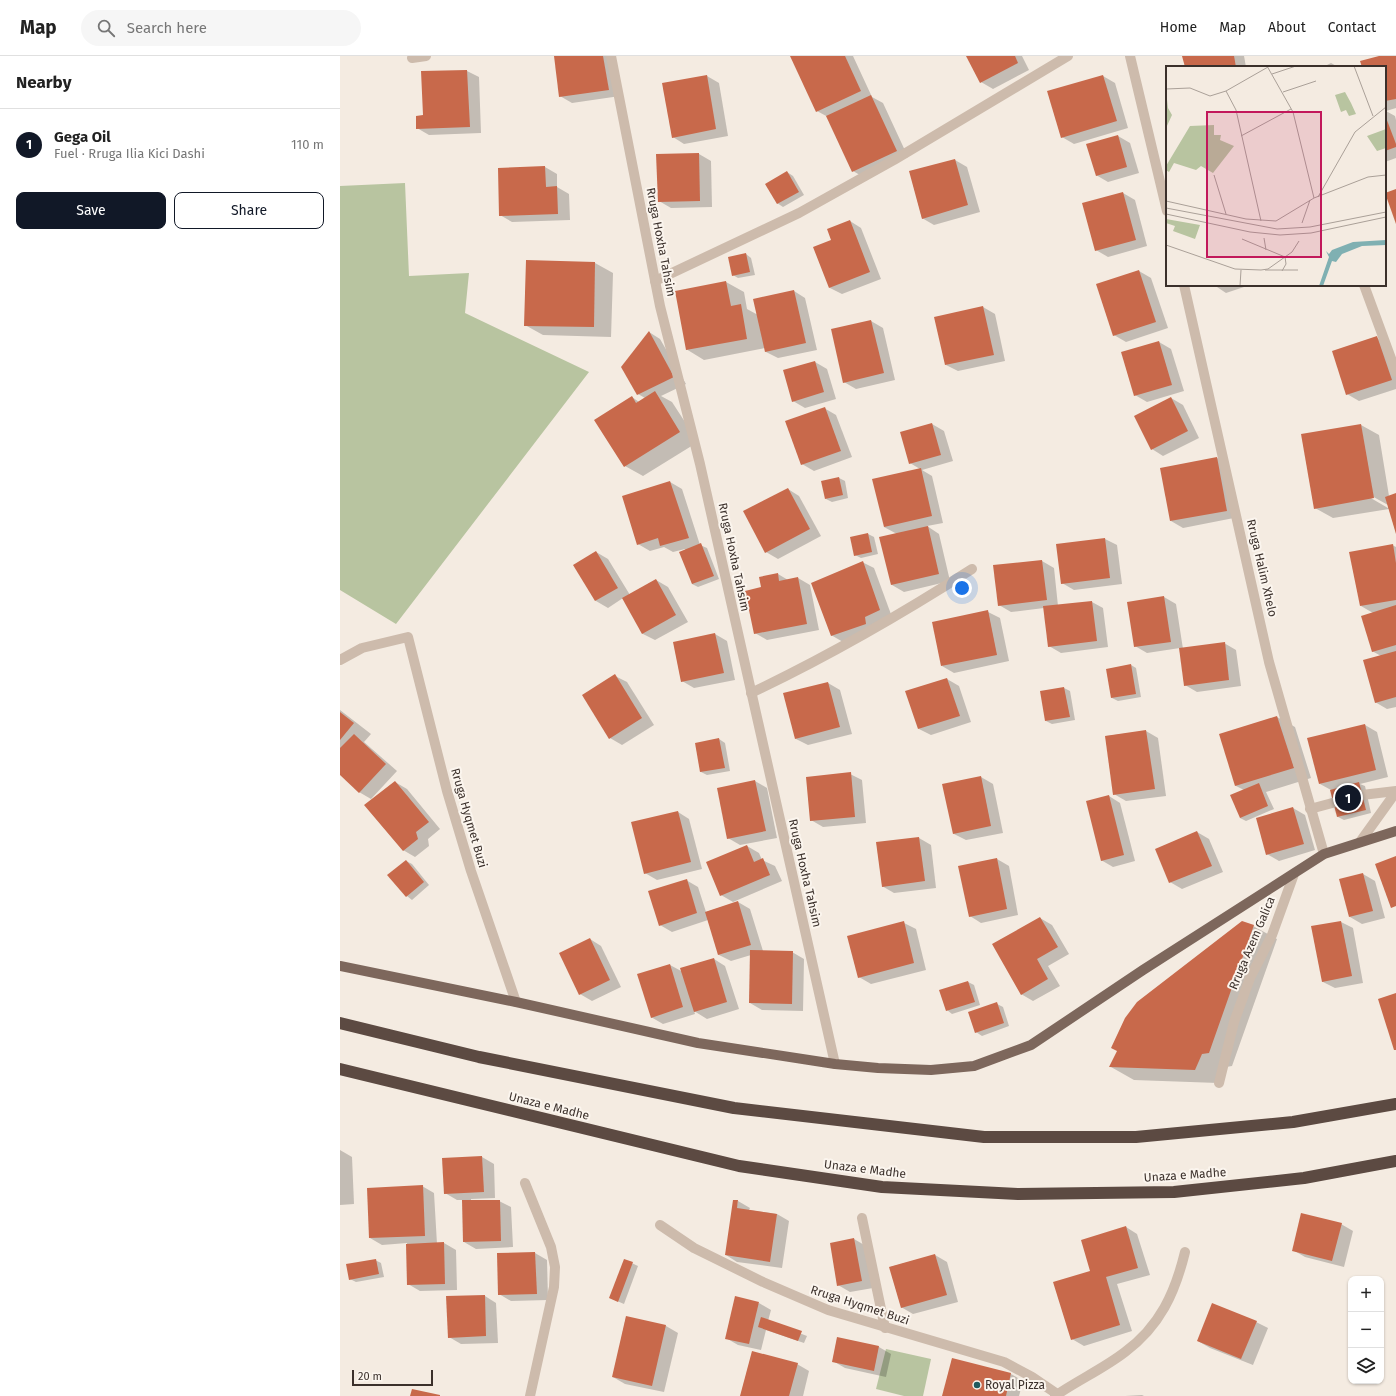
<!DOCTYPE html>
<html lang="en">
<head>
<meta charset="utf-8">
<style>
  body { margin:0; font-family:"Fira Sans",sans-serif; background:#f6f6f6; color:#222 }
  .controls { position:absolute; right:12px; bottom:12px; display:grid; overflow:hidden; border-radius:8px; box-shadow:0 1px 3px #0004 }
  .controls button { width:36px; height:36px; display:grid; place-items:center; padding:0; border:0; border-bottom:1px solid #e0e0e0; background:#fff; color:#222; font:20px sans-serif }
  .scale { position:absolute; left:12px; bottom:10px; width:81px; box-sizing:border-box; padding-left:4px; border:2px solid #3b302b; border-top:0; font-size:11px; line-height:14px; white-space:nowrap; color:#3b302b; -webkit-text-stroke:3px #fbf5ee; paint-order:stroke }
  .you { position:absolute; left:622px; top:532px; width:14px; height:14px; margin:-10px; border:3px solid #fff; border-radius:50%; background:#1a73e8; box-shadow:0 0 0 6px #1a73e833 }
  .badge { display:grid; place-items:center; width:26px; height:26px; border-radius:50%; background:#111827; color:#fff; font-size:13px; font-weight:700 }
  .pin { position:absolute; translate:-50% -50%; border:2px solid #fff; box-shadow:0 1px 4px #0006 }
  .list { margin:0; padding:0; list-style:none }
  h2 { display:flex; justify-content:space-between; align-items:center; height:52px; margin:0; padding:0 16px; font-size:17px }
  h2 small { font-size:13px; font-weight:400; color:#767676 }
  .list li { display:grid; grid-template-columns:26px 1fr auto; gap:12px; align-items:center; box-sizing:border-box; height:72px; padding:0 16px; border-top:1px solid #e0e0e0 }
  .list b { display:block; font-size:15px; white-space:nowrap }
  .list p { margin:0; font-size:13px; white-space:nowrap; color:#767676 }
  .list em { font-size:13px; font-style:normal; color:#767676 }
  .actions { display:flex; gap:8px; padding:12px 16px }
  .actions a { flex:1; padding:9px 0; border:1px solid #111827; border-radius:8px; text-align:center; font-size:14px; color:#111827 }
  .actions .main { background:#111827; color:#fff }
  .icon { flex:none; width:22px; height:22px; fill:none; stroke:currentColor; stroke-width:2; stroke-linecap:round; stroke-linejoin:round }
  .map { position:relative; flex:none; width:1056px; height:1340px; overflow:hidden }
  header { display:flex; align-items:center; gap:24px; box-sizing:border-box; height:56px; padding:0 20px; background:#fff; border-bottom:1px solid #e0e0e0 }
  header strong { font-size:19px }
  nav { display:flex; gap:22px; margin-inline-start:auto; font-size:14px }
  .search { width:280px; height:36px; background:#f6f6f6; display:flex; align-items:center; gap:10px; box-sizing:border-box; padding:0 14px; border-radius:22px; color:#767676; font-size:15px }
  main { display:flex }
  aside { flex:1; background:#fff }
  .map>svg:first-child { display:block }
  .green { fill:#b8c4a0 }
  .shadow { fill:#0003; fill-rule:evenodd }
  .building { fill:#c8694b }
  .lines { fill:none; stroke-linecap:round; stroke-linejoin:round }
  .minor { stroke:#cdbbac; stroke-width:10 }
  .major { stroke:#7d675c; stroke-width:10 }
  .highway { stroke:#5c4a42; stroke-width:12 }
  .poi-dot { fill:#1f5a5e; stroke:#fbf5ee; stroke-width:1.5 }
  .labels { text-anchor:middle; stroke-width:4; stroke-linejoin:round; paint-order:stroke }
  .street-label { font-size:12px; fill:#3b302b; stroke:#fbf5ee }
  .poi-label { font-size:12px; fill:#3b302b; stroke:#fbf5ee; text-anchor:start }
  .inset-road { fill:none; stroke:#aaa098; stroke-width:1 }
  .view { fill:#c2185b; fill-opacity:0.15; stroke:#c2185b; stroke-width:2 }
  .inset-edge { fill:none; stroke:#3b302b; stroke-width:2 }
</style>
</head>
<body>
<header>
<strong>Map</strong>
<div class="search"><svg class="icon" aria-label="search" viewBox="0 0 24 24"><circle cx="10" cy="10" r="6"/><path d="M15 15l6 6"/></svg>Search here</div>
<nav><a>Home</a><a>Map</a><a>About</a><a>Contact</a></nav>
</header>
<main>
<aside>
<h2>Nearby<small></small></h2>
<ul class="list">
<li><span class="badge">1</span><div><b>Gega Oil</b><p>Fuel · Rruga Ilia Kici Dashi</p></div><em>110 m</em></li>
</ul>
<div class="actions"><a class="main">Save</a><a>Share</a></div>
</aside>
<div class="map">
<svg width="1056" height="1340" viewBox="0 0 1056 1340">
  <rect width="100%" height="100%" fill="#f4ebe1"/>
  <!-- green -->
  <g class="green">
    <path d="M65 127 69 220 129 217 125 257 249 316 56 568 0 534V130Z"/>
    <path d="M546 1293 591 1303 583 1340H564L536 1333Z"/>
  </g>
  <!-- shadow -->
  <g class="shadow">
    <path d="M221 0H272L280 40 232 47 220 40Z"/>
    <path d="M453 0H513L532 41 543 47 568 101 525 122 513 115 488 61 477 55Z"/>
    <path d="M627 0H682L689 14 653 33 641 26Z"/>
    <path d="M843 0H904L906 11H846Z"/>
    <path d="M1043 0H1056V52L1046 55 1055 60 1056 64V102L1045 106V11H1023Z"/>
    <path d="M991 7 998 11H983Z"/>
    <path d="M127 15 139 21 141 77 89 79 77 72 84 60 82 16Z"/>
    <path d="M367 20 379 27 388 80 344 88 333 81Z"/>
    <path d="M763 20 775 27 788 72 734 88 722 81Z"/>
    <path d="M778 80 790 87 799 117 768 126 756 119Z"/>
    <path d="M359 98 371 105 372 151 331 152 319 145Z"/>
    <path d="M615 104 627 111 640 156 594 169 582 162 570 116Z"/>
    <path d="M205 111 217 118V131L229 138 230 164 172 166 160 159Z"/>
    <path d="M447 116 453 120 464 139 443 151 437 147Z"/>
    <path d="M783 137 795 144 807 190 768 201 756 194Z"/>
    <path d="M510 165 521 172 541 223 502 238 490 232 493 184Z"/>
    <path d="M406 198 411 202 415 219 398 222 393 219Z"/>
    <path d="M187 205 255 207 273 217 271 281 203 279 185 269Z"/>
    <path d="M799 215 811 222 828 272 786 286 774 279Z"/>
    <path d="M386 226 404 236 407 253 418 259 454 235 465 242 477 294 438 302 426 296 425 292 364 304 346 293Z"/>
    <path d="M874 229H910L886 237Z"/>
    <path d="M643 251 655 258 665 305 618 315 606 309Z"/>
    <path d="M531 265 543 272 555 324 516 333 504 326Z"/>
    <path d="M309 276 320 283 346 328 321 340 332 346 358 386 303 420 285 410 292 341 299 346 305 342 298 338Z"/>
    <path d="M1037 282 1049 288 1056 310V333L1019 345 1007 338Z"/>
    <path d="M819 286 831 293 844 335 807 346 795 339Z"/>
    <path d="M475 306 487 313 496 343 465 352 453 345Z"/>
    <path d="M831 342 843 349 859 382 823 400 812 393Z"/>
    <path d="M484 352 496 359 512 401 474 415 462 408Z"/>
    <path d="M592 368 604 375 613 405 582 414 592 420 603 467 587 470 599 478 610 525 564 536 552 529 557 478 544 471 580 413 570 407Z"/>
    <path d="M1021 369 1039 379 1049 440 1056 438V476L1049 453 993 462 975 452ZM1030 439 1048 449V452L1029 441Z"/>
    <path d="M877 402 889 409 899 461 843 472 831 465Z"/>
    <path d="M499 422 505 425 508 442 492 446 486 443Z"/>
    <path d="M330 426 342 433 360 489 367 492 379 523 358 531 352 528 345 493 333 496 324 491 310 495 298 488Z"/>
    <path d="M448 433 459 440 481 480 438 503 426 496Z"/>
    <path d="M528 478 534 481 538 498 521 502 515 499Z"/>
    <path d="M765 483 777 489 782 528 734 534 722 527 717 489Z"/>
    <path d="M1052 489 1056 491V651L1047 653 1035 646 1041 600 1032 595 1033 557 1021 550Z"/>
    <path d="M256 496 268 503 290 539 316 524 328 531 348 566 315 584 303 578 283 542 268 552 256 545 234 509Z"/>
    <path d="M702 505 714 512 718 550 752 546 763 552 768 591 721 597 709 590 704 552 671 556 659 549Z"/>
    <path d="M522 506 534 512 552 561 503 586 491 579Z"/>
    <path d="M438 518 448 524 458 522 470 529 479 574 427 584 415 577 423 532Z"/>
    <path d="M824 541 836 548 843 593 884 587 896 594 901 630 857 636 845 629 840 592 807 597 795 590Z"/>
    <path d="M648 556 660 562 669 605 614 617 602 610Z"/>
    <path d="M375 578 387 585 395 624 354 632 342 625Z"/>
    <path d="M791 609 796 612 801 641 778 645 772 642Z"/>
    <path d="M275 620 287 626 314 669 282 689 270 682Z"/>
    <path d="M607 623 619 630 631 666 591 679 579 673Z"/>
    <path d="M488 627 500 634 512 678 468 689 456 683Z"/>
    <path d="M724 632 730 635 735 664 712 668 706 665Z"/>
    <path d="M0 654 31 678 24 686 57 715 31 743 19 736 0 717Z"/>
    <path d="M937 661 955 671 971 722 926 736 934 753 906 765 900 762 904 734 896 730 880 679Z"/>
    <path d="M1025 669 1037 676 1048 721 1020 728 1025 730 1031 757 1004 764 998 761 991 734 980 728Z"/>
    <path d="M806 675 818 682 826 740 786 745 774 738 766 680Z"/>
    <path d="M379 683 385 687 390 715 367 719 361 716 356 688Z"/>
    <path d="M510 718 522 724 526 767 483 771 471 764Z"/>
    <path d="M641 721 653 728 663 777 626 784 614 778Z"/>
    <path d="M415 725 427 732 437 782 400 789 388 782Z"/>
    <path d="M55 726 67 733 100 773 88 783 89 790 75 801 63 794Z"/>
    <path d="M769 740 780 747 795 805 773 811 761 804Z"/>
    <path d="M953 752 965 759 975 794 939 805 927 798Z"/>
    <path d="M338 756 349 763 362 813 317 824 305 817Z"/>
    <path d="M857 776 869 783 883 816 842 833 830 826Z"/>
    <path d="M579 782 591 789 596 832 554 837 542 830Z"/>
    <path d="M407 790 419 797 422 804 435 810 442 825 393 846 381 839Z"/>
    <path d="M657 803 669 810 678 859 641 867 630 860Z"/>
    <path d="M66 805 72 808 89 829 72 844 67 840 49 819Z"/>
    <path d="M1023 818 1035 825 1045 862 1022 868 1010 861Z"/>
    <path d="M346 824 358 831 366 856 398 846 410 853 423 895 452 896 464 903 463 955 422 954 410 947 411 899 391 905 379 899 368 864 332 876 320 869Z"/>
    <path d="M700 862 712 869 729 898 708 910 720 930 693 945 681 938Z"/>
    <path d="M1001 866 1013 872 1023 927 995 932 983 926 972 871Z"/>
    <path d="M564 867 576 873 586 914 531 928 519 921Z"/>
    <path d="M913 870 937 883 892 1010 886 1011 878 1027 794 1024 771 1011Z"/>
    <path d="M250 883 261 890 281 931 252 945 240 938Z"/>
    <path d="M374 903 385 910 399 953 367 963 354 955 355 958 323 968 311 961 330 909 343 916Z"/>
    <path d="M628 926 634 929 640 949 612 958 607 954Z"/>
    <path d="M657 948 663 951 669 970 642 980 636 976Z"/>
    <path d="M0 1094 12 1101 14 1148 0 1149Z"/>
    <path d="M142 1101 154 1108 155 1142 131 1143V1145H159L171 1151 173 1191 136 1193 124 1186 123 1144H117L105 1137Z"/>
    <path d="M82 1130 94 1137 97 1188 104 1187 116 1194 117 1234 80 1235 68 1228 67 1187 42 1189 30 1182Z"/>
    <path d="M398 1145 410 1152 409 1154 437 1158 449 1165 442 1212 397 1206 386 1199Z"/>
    <path d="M1001 1168 1013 1175 1004 1211 965 1201 953 1194Z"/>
    <path d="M786 1171 797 1178 810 1219 777 1228 792 1275 744 1290 732 1283 751 1215Z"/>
    <path d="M514 1183 526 1190 533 1232 510 1236 498 1229Z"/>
    <path d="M195 1197 207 1204 208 1244 171 1245 159 1238 158 1198Z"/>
    <path d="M595 1199 607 1206 618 1246 573 1258 561 1251 550 1211Z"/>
    <path d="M35 1204 41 1207 44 1221 16 1226 10 1223Z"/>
    <path d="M285 1204 298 1210 284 1248 270 1242Z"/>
    <path d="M145 1240 156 1247 158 1287 121 1288 109 1281Z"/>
    <path d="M419 1247 431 1254 428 1265 467 1280 464 1287 426 1274 421 1294 398 1289 386 1282Z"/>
    <path d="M286 1261 326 1270 338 1277 324 1336 285 1328 273 1321Z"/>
    <path d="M916 1266 928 1272 913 1309 870 1292 858 1285Z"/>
    <path d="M498 1282 539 1291 551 1298 546 1321 505 1312 493 1305Z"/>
    <path d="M612 1303 671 1318 683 1325 679 1340H603Z"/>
    <path d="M457 1308 469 1315 463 1340H401Z"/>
    <path d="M802 1339 804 1340H785Z"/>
  </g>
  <!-- building -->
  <g class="building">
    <path d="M214 0H263L269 34 219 41Z"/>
    <path d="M450 0H505L521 35 476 56Z"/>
    <path d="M626 0H675L678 7 640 27Z"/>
    <path d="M842 0H894L896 11H845Z"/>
    <path d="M1039 0H1056V43L1045 45V11H1022L1020 5Z"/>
    <path d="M127 14 130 71 76 73V60L83 59 81 15Z"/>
    <path d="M367 19 376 73 332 82 322 27Z"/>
    <path d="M763 19 777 65 721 82 707 35Z"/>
    <path d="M531 39 557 95 512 116 486 60Z"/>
    <path d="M1045 59 1056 88V91L1045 95Z"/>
    <path d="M778 79 787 111 756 120 746 88Z"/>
    <path d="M359 97 360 145 318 146 316 98Z"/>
    <path d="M615 103 628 149 582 163 569 115Z"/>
    <path d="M205 110 206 131 217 130 218 158 159 160 158 112Z"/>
    <path d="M447 115 459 136 437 148 425 128Z"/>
    <path d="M1056 133V168L1045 137Z"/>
    <path d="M783 136 796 184 755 195 742 147Z"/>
    <path d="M510 164 530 216 489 232 473 191 491 184 487 173Z"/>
    <path d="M406 197 410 216 392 220 388 201Z"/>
    <path d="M186 204 255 206 254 271 184 270Z"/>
    <path d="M799 214 816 266 773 280 756 228Z"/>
    <path d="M386 225 391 250 401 248 407 283 346 294 335 235Z"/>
    <path d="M454 234 466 287 425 296 413 243Z"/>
    <path d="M643 250 654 299 605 309 594 261Z"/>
    <path d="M531 264 544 317 503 327 491 273Z"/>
    <path d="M309 275 334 321 297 339 281 311Z"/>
    <path d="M1037 280 1052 324 1006 339 992 295Z"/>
    <path d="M819 285 832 329 794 340 781 296Z"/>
    <path d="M475 305 484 336 452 346 443 314Z"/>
    <path d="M315 335 340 376 284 411 254 364 292 340 296 347Z"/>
    <path d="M831 341 848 375 811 394 794 360Z"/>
    <path d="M485 351 501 395 461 409 445 365Z"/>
    <path d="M592 367 601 399 569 408 560 376Z"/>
    <path d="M1021 368 1034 442 974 453 961 378Z"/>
    <path d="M877 401 887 455 830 465 820 412Z"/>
    <path d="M581 412 592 460 544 471 532 423Z"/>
    <path d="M499 421 503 439 485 443 481 425Z"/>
    <path d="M330 425 349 482 320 490 318 482 297 489 282 440Z"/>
    <path d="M448 432 470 473 425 497 403 455Z"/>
    <path d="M1056 437V478L1045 441Z"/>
    <path d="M588 470 599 518 551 529 539 481Z"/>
    <path d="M528 477 532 496 514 500 510 481Z"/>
    <path d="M765 482 770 522 721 528 716 488Z"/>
    <path d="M361 487 374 520 352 528 339 496Z"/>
    <path d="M1053 488 1056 507V544L1020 550 1009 496Z"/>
    <path d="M256 495 278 532 255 545 233 509Z"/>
    <path d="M702 504 707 544 658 550 653 509Z"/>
    <path d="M523 505 540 554 525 561 526 568 491 580 471 527Z"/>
    <path d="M438 517 439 525 458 521 467 568 414 578 405 535 421 531 419 521Z"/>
    <path d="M316 523 336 559 302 578 282 542Z"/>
    <path d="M824 540 831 586 794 591 787 546Z"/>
    <path d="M752 545 757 585 708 591 703 550Z"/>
    <path d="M1056 549V589L1032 596 1021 560Z"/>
    <path d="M648 554 657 599 601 610 592 566Z"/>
    <path d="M375 577 384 617 341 626 333 586Z"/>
    <path d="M885 586 889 624 844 630 839 592Z"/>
    <path d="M1056 595V641L1035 647 1023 604Z"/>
    <path d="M791 608 796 638 771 642 766 613Z"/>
    <path d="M275 618 302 662 269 683 242 639Z"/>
    <path d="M607 622 620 660 578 673 565 635Z"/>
    <path d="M488 626 500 671 455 683 443 637Z"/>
    <path d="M724 631 730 661 705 665 700 635Z"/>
    <path d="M0 656 14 667 0 684Z"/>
    <path d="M937 660 954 712 895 730 879 678Z"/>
    <path d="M1025 668 1036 714 979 728 967 682Z"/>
    <path d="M806 674 815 733 773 739 765 680Z"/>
    <path d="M14 678 46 708 19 737 0 719V692Z"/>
    <path d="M379 682 385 712 360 716 355 687Z"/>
    <path d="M511 716 515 761 470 765 466 721Z"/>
    <path d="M641 720 651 770 613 778 602 728Z"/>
    <path d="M415 724 426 775 387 783 377 732Z"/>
    <path d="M55 725 89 766 76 776 78 783 63 795 24 749Z"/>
    <path d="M1019 726 1026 754 997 761 990 734Z"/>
    <path d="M919 727 928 750 900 762 890 739Z"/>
    <path d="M769 739 784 799 761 805 746 745Z"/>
    <path d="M953 751 964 788 926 799 916 762Z"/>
    <path d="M338 755 351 806 304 818 291 766Z"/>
    <path d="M857 775 872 810 829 827 815 793Z"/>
    <path d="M579 781 585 825 542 831 536 786Z"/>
    <path d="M407 789 414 806 423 802 430 819 380 840 366 806Z"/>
    <path d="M1056 800V850L1051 852 1035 808Z"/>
    <path d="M657 802 667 853 629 861 618 810Z"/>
    <path d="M66 804 84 826 66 841 47 819Z"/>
    <path d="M1023 817 1033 855 1009 861 999 823Z"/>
    <path d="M347 823 357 857 319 870 308 835Z"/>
    <path d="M398 845 411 889 378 899 365 856Z"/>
    <path d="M700 861 718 891 697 903 708 923 681 939 652 888Z"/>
    <path d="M564 865 574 907 518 922 507 880Z"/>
    <path d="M902 865 914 869 869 997 862 998 855 1014 769 1011 777 995 771 992 785 962 797 946Z"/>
    <path d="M1001 865 1012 920 982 926 971 870Z"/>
    <path d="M250 882 270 924 239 939 219 897Z"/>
    <path d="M410 894 453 895 452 948 409 947Z"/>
    <path d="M374 902 387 946 354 956 340 912Z"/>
    <path d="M330 908 343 951 311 962 297 918Z"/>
    <path d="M628 925 635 946 606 955 599 934Z"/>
    <path d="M1056 937V994H1054L1038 943Z"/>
    <path d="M657 946 664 967 635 977 628 956Z"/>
    <path d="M142 1100 144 1136 104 1138 102 1102Z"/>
    <path d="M83 1129 85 1180 29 1182 27 1132Z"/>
    <path d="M122 1144H160L161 1185 123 1186Z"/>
    <path d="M393 1144H398L397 1152 437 1158 430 1206 385 1199Z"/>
    <path d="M961 1157 1002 1167 992 1205 952 1195Z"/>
    <path d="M786 1170 798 1212 766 1221 780 1269 731 1284 713 1226 750 1215 741 1184Z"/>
    <path d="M514 1182 522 1225 497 1230 490 1187Z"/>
    <path d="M104 1186 105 1228 67 1229 66 1188Z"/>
    <path d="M195 1196 197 1238 158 1239 157 1197Z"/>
    <path d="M595 1198 607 1239 561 1252 549 1211Z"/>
    <path d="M36 1203 39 1218 9 1224 6 1208Z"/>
    <path d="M284 1203 293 1206 278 1246 269 1242Z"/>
    <path d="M145 1239 146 1280 108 1282 106 1240Z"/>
    <path d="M395 1240 419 1246 409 1288 385 1283Z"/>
    <path d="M872 1247 917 1265 901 1303 857 1285Z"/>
    <path d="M286 1260 326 1269 312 1330 272 1321Z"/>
    <path d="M421 1261 462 1275 458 1285 418 1271Z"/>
    <path d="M497 1281 539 1290 534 1315 492 1306Z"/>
    <path d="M412 1295 458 1307 449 1340H400Z"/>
    <path d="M612 1302 671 1317 666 1340H602Z"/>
    <path d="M72 1333 100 1339V1340H70Z"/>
  </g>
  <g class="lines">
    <!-- minor -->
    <g class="minor">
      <path d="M271 0 320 250 360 408 495 1008"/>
      <path d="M790 0 827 155"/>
      <path d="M72 2 86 0"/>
      <path d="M315 225 459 157 554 104 728 0"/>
      <path d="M844 229 929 606 984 798"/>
      <path d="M1024 229 1056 316"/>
      <path d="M0 604 22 592 68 581 107 735 131 815 176 946"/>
      <path d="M411 637C489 600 560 559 632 513"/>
      <path d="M970 753 1022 739 1056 735"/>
      <path d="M1020 786 1056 736"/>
      <path d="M879 1027 894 966 910 922 932 879 954 818"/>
      <path d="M185 1127 211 1191 215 1211 214 1231 190 1340"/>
      <path d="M522 1162 545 1272"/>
      <path d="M320 1169 354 1192 423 1226 488 1254 664 1306 692 1321 717 1338"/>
      <path d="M715 1340C738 1324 763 1313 785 1296 820 1270 835 1237 845 1196"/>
    </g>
    <!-- major -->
    <path class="major" d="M0 910 176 946 358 987 495 1008 538 1012 591 1014 634 1010 691 989 803 914 984 798 1056 775"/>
    <!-- highway -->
    <g class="highway">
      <path d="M0 967 139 1001 394 1052 644 1081H796L953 1066 1056 1048"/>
      <path d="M0 1013 399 1110 542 1131 678 1138 834 1136 964 1122 1056 1105"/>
    </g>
  </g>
  <!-- markers -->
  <circle class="poi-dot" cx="637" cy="1329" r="4"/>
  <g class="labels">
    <!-- street labels -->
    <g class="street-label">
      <text transform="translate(321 186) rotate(79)" y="4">Rruga Hoxha Tahsim</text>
      <text transform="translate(394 501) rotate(78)" y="4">Rruga Hoxha Tahsim</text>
      <text transform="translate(922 512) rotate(77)" y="4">Rruga Halim Xhelo</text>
      <text transform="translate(129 762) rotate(74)" y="4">Rruga Hyqmet Buzi</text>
      <text transform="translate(465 817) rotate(77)" y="4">Rruga Hoxha Tahsim</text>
      <text transform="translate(912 887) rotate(-67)" y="4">Rruga Azem Galica</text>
      <text transform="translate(209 1050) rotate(14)" y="4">Unaza e Madhe</text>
      <text transform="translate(525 1113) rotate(7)" y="4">Unaza e Madhe</text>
      <text transform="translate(845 1119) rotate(-4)" y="4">Unaza e Madhe</text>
      <text transform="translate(520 1249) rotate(18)" y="4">Rruga Hyqmet Buzi</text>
    </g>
    <!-- poi labels -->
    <g class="poi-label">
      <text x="645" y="1333">Royal Pizza</text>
    </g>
  </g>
  <!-- overview -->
  <g transform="translate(826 10)">
    <rect width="220" height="220" fill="#f4ebe1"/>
    <path d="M0 25 2 42 6 49 0 62ZM179 26 185 37 190 48 183 50 180 44 175 46 169 29ZM48 59V69H55L54 74 68 80 47 107 35 100 30 104 8 97 3 106 0 104V100L24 60ZM220 63V82L211 85 201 70ZM0 153 34 159 29 173 7 165 9 160 0 157Z" fill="#b8c4a0"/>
    <path d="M220 174V179L196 180 176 188 170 196 166 195 157 220H153L163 191 160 185 163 188 166 184 187 176Z" fill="#7fb0b2"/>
    <path class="inset-road" d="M101 0 127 46 148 132M188 0 207 50M106 8 130 0M0 23 24 22 44 30 60 25 102 1M60 25 70 44 95 155M117 26 150 15M75 70 125 43M48 109 60 148M152 131 189 66 220 41M0 135 80 153 110 155 148 132 202 111 220 109M0 142 111 163 144 161 220 146M0 148 84 166 114 169 145 167 220 151M136 157 144 134M98 172 100 184M76 173 119 191M0 179 69 203 95 204 102 203 126 186 133 175M99 204H132M116 205 120 198 119 191M74 220 75 204"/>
    <path class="view" d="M41 46H155V191H41Z"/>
    <rect width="220" height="220" class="inset-edge"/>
  </g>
</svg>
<div class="controls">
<button>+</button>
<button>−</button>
<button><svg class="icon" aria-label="layers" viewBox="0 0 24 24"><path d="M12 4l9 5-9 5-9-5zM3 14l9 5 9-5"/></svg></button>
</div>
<div class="scale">20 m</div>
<div class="you"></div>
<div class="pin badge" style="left:1008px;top:742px">1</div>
</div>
</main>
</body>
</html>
